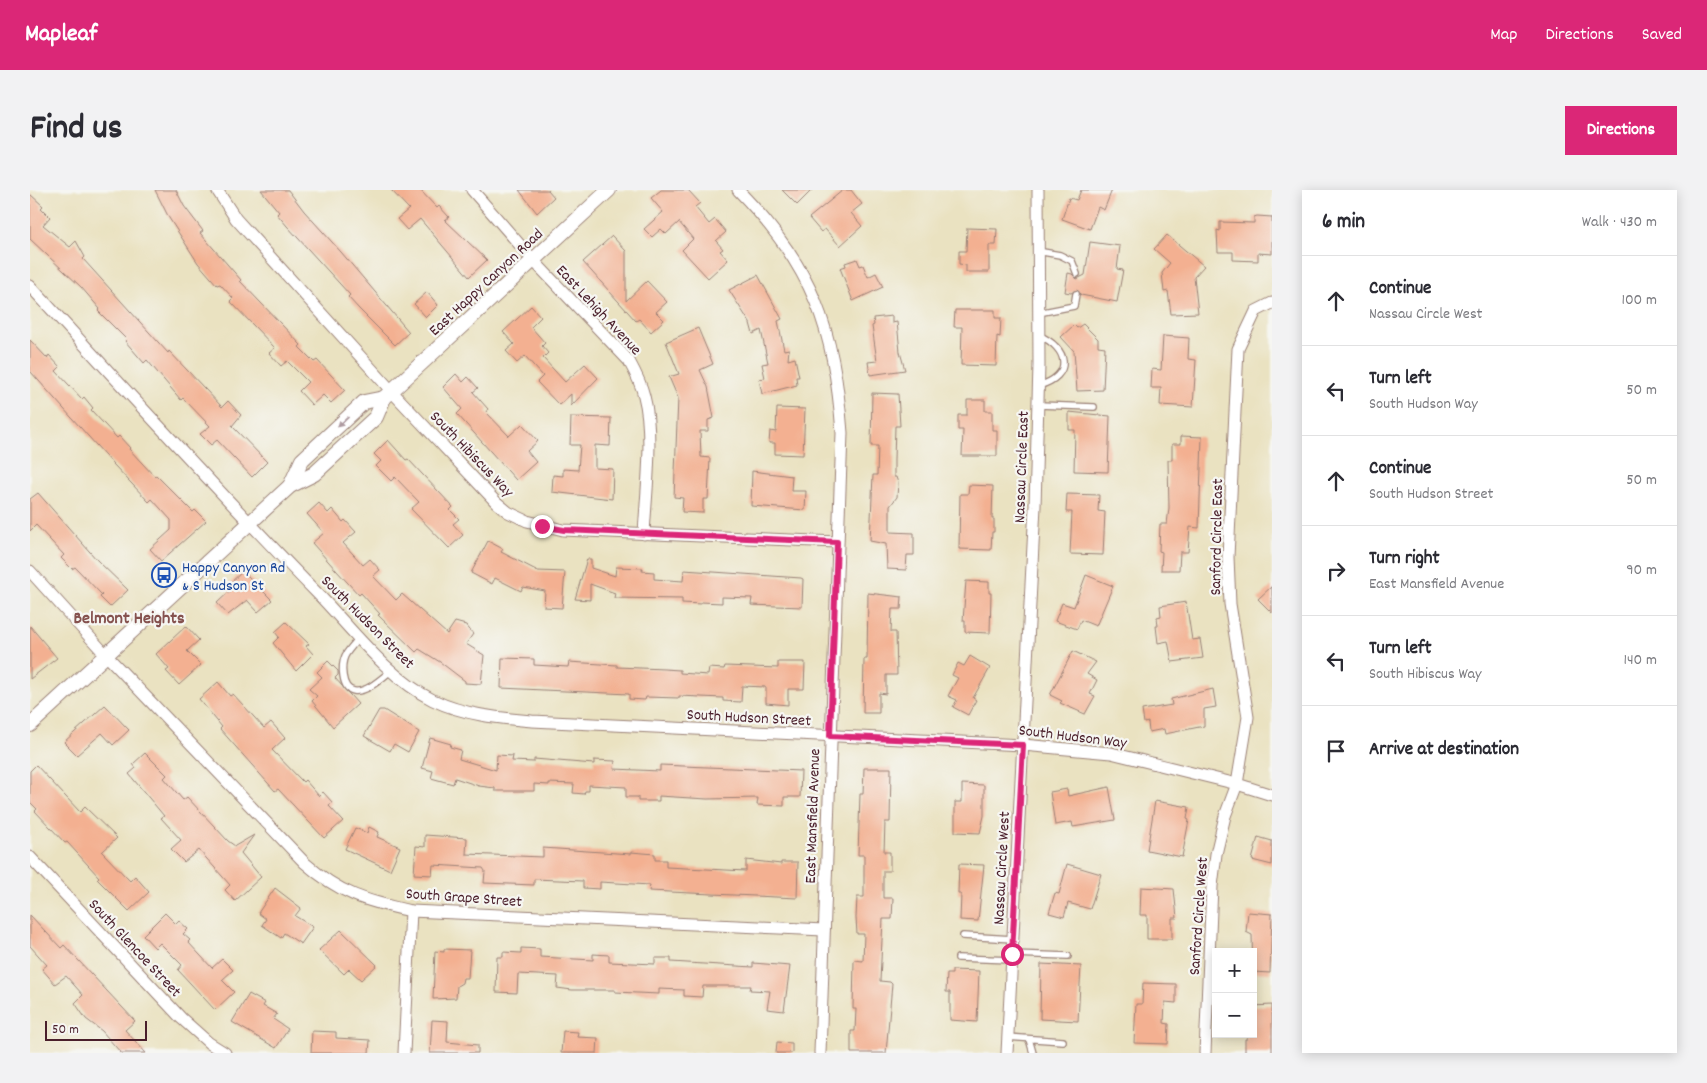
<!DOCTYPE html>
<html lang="en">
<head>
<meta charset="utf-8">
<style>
  body { margin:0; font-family:Dekko,sans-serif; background:#f2f2f3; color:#2b2b33 }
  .controls { position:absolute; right:15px; bottom:15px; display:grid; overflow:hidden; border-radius:0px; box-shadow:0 2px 12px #0003 }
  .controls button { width:45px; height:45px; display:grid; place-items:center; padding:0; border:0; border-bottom:1px solid #e1e1e2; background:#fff; color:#2b2b33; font:25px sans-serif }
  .scale { position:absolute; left:15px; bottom:12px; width:102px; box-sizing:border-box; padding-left:5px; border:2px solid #4a1f2b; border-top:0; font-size:14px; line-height:18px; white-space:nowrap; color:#4a1f2b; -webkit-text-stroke:4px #f6f6f2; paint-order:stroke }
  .stop { position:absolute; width:15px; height:15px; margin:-11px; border:4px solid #db2777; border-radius:50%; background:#fff }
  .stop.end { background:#db2777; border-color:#fff; box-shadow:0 1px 5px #0008 }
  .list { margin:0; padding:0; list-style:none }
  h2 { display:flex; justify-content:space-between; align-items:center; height:65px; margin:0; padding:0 20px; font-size:21px }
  h2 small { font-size:16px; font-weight:400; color:#7c7c81 }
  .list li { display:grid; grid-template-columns:32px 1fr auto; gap:15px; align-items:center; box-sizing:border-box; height:90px; padding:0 20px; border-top:1px solid #e1e1e2 }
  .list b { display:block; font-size:19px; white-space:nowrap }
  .list p { margin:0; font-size:16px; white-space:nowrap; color:#7c7c81 }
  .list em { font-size:16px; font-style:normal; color:#7c7c81 }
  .icon { flex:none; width:28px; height:28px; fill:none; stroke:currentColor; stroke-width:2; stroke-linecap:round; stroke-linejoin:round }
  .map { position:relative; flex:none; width:1242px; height:863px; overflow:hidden; border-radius:0px }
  header { display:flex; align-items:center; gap:30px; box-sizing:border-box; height:70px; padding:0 25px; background:#db2777; color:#fff }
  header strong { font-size:24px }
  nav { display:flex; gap:28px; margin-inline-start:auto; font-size:18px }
  .intro { display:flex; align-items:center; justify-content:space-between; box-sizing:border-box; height:120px; padding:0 30px }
  h1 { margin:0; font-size:35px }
  .button { padding:12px 22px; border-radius:0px; background:#db2777; color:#fff; font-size:18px; font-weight:700 }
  main { display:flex; gap:30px; padding:0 30px }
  aside { flex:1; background:#fff; border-radius:0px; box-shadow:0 2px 12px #0003 }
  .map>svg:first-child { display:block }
  .building { fill:#f3b091 }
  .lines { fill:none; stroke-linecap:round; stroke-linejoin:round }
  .service-casing { stroke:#9a8076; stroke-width:8 }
  .minor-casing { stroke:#9a8076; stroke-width:13 }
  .tertiary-casing { stroke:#9a8076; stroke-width:16 }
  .service { stroke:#fff; stroke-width:5.5 }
  .minor { stroke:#fff; stroke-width:11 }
  .tertiary { stroke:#fff; stroke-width:14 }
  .oneway { fill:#ae9aa0 }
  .route { stroke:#db2777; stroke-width:6 }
  .labels { text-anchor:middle; stroke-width:4.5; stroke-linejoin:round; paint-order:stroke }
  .street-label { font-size:16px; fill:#4a1f2b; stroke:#f6f6f2 }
  .transit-label { font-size:16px; fill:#164399; stroke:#f6f6f2; text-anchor:start }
  .neighbourhood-label { font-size:18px; font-weight:bold; fill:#85524f; stroke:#f6f6f2 }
</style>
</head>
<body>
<header>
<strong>Mapleaf</strong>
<nav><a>Map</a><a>Directions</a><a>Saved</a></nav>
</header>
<div class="intro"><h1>Find us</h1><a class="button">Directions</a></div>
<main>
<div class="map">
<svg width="1242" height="863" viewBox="0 0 1242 863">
  <rect width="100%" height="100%" fill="#f6f6f2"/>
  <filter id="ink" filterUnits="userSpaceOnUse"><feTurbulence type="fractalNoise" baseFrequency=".02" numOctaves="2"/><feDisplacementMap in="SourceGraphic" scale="10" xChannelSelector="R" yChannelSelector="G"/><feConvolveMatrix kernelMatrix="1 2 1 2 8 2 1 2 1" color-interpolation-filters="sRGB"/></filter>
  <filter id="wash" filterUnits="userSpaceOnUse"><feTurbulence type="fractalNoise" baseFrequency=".0096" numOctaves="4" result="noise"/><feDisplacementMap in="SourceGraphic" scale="20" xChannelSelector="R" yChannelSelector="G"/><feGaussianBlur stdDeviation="1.12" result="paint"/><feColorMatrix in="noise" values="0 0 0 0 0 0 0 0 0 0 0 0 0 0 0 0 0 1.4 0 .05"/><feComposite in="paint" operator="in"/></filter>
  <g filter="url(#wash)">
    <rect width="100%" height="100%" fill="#eae2c1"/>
    <g id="blocks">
      <!-- building -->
      <g class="building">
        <path d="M125 0H146L154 16 173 41 170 43 211 90 210 91 271 155 269 157 284 172 287 170 315 200 301 213 293 205 282 215 269 201 278 192 257 171 251 176 239 163 245 158 200 111 203 108 190 94 187 95 168 73 139 28Z"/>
        <path d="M231 0H258L274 21 311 62 379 142 365 155 329 119 318 107 320 105 257 36 247 24 249 22Z"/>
        <path d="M361 0H390L407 18 409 16 419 27 415 30 457 70 439 87 390 29 377 40 367 29 379 19Z"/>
        <path d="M489 0H518L524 7 507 23Z"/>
        <path d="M631 0H658L670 13 665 17 679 34 685 29 696 42 686 51 693 59 690 61 698 70 678 88 652 60 663 49 649 32 636 44 631 39 622 47 614 39 633 22 621 8Z"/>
        <path d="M752 0H782L767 15Z"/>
        <path d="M813 0H821L832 14 821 23 832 36 810 56 795 39 791 42 779 28Z"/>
        <path d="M1051 0H1082L1074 20 1068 17 1060 39 1032 29 1039 8 1047 10Z"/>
        <path d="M0 4 13 16 11 18 20 27 13 35 40 57 46 51 55 67 53 69 138 163 139 161 192 217 198 211 211 225 202 236 237 272 222 287 187 250 181 255 170 244 180 236 153 208 151 210 117 170 114 173 95 151 97 150 68 121 70 119 51 97 0 49Z"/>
        <path d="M1227 26 1242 27V64L1228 63V71L1203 70V62H1188L1187 40 1190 41V32L1224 33V27Z"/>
        <path d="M937 38 967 39 966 55H959V82H936V75L929 74V61H936Z"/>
        <path d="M1137 45 1174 76 1164 87 1168 123 1141 124 1138 101 1134 102 1132 83 1140 73 1124 59Z"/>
        <path d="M582 46 596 61V111L617 91 637 112 626 122 634 130 621 142 609 129 606 131 553 72Z"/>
        <path d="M1060 52 1090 56 1087 79 1093 80 1087 112 1051 105 1047 100 1041 103 1035 102 1038 83 1042 84 1047 89 1055 85Z"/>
        <path d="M827 69 830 76 833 75 838 87 846 83 853 97 823 111 810 78 816 76 815 73Z"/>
        <path d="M728 85 752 129 748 131 754 160 759 159 758 170 765 168 769 187H766L767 195 732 204 729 189 735 188 732 174 738 173 731 140 723 144 720 133 699 100Z"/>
        <path d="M397 102 408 115 396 127 384 114Z"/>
        <path d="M501 116 511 127 501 137 515 153 512 156 518 163 513 168 535 192 555 174 568 188 541 216V204L529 215 507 192 513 186 495 166 487 173 476 161 484 154 473 142Z"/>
        <path d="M925 120H965V128H971L970 147 967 146 966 176 931 175 932 137H924Z"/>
        <path d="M862 126V133L867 132 870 162 875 180 840 185 838 172 847 171 842 136 844 135 843 128Z"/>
        <path d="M1053 134 1068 149V156L1075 157 1073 200 1047 201 1044 161 1031 147 1044 135 1047 138Z"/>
        <path d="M668 138 683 174 670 180 678 197 684 228 678 230V241H670L671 267 680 268 678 309H673V323L652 322 653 308 644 307 648 208 639 187 649 184 636 152Z"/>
        <path d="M1133 146 1159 148 1158 169 1166 170 1163 217 1130 215 1131 198H1121L1122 179 1131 180Z"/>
        <path d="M0 150 17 168 19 165 30 177 26 181 52 209 54 207 63 218 61 220 87 248 89 246 100 258 99 259 125 287 126 285 163 322 165 320 176 331 131 371 120 359 141 340V330L122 309 119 312 83 274 0 181Z"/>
        <path d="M426 184 433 192 438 187 448 198 443 202 458 219 456 222 479 246 492 234 508 251 497 261 506 272 486 290 427 224 432 219 413 197Z"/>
        <path d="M842 203 868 204 870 236H865L864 270V287H866L868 293 867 307 860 316V342L884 343V365H877L876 380 857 379 856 354 840 351 843 285H847L848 256H841Z"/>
        <path d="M937 210H955V221H962V240H967V266H932L933 240H928V225H937Z"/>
        <path d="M747 218 775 219 773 265 745 264V253H739L740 241 746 242Z"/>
        <path d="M1039 222 1080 226 1078 282 1044 281 1045 240H1039Z"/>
        <path d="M541 227 581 228 580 256 565 255V278L583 279 582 309 522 302 523 285 533 286V279L548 280 550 255H540Z"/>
        <path d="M1151 246 1172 247 1169 338 1160 337 1158 362H1150L1149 380H1131L1132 362 1129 361 1130 334H1137L1139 318 1138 270H1142V254H1151Z"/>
        <path d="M358 250 376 270 378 269 423 317 420 320 429 329 423 334 433 345 419 358 381 319 389 312 365 287 361 291 346 276 351 271 344 264Z"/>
        <path d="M722 281 762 286 761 301H776L775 320 721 316Z"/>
        <path d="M939 295 963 296 962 329H964V342H962L961 360 929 359 930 304H938Z"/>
        <path d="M8 303 67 370 98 400 80 417 70 407 72 405 45 377 42 379 31 368 34 365 6 335 0 341V309Z"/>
        <path d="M1037 304 1069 305 1068 321 1075 322 1073 365 1040 364 1042 322H1036Z"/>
        <path d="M289 313 298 323 302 319 313 332 315 330 326 342 313 353 333 375 340 369 350 380 343 386 366 410 372 404 417 444 425 432 436 435 443 444 436 454 454 465 451 494 435 493V491L410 472 389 459 386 462 348 425 350 424 331 403 329 405 306 380 282 353 294 343 277 324Z"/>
        <path d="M458 351 473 359 471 362 508 381 535 382 532 418 514 417 515 401 493 397 491 401 465 388 462 394 441 383Z"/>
        <path d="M557 369H561V378L585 386 586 377 613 378 612 381 624 382V389L653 391 654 380 771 388 773 389 772 417 721 415 722 408 692 407V413L671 412V414L652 413V409L584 408 585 403 560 394V410L545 409Z"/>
        <path d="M213 381 242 410 228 422 217 410 198 425 187 413 202 399 198 395Z"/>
        <path d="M1056 385 1083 396 1066 436 1051 430 1047 439 1025 431 1032 413 1044 417Z"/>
        <path d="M936 391 959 392V403H961L960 443 935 442V431H933Z"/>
        <path d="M1242 396V423L1228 409Z"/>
        <path d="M838 403 872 407 871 419H862L861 442H866L867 485H856V504L849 503V523H833L834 469H837Z"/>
        <path d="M1156 412 1162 450 1170 449 1173 468 1142 472 1138 451 1128 453 1126 436H1128L1127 427 1131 426 1130 416Z"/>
        <path d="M256 432 279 454 276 456 283 464 266 481 243 453 249 447 245 442Z"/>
        <path d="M0 436 27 468 0 489Z"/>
        <path d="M156 436 169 450 157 461 171 475 149 495 136 481 139 479 126 464Z"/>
        <path d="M1043 461 1066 472 1057 484 1067 490 1060 504 1065 506 1055 524 1030 513 1032 511 1020 505Z"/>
        <path d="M940 466 960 478 943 508 946 510 938 525 923 517 927 510 918 506 928 488 922 485 928 473 934 476Z"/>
        <path d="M472 468 504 469V475L538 477 539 472 587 475V477L634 479 650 480V483L678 485 679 478 694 479 695 476 748 478V472H775L774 499H758V515L736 513V497L712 496 711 512 693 511V508L649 506V508L616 507 615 510 599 509V504L471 498Z"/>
        <path d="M298 471 308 481V485L305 488 328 514 303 537 282 511 287 506 279 499 292 487 287 482Z"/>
        <path d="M188 492 200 506 203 504 234 538 241 532 255 548 242 560 273 592 275 590 289 606 293 602 302 612 299 616 313 631 294 648 248 599 245 601 190 539 192 537 169 509Z"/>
        <path d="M1183 499 1186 517 1174 519V536L1135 544 1134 539 1119 542 1118 532 1114 533 1112 520 1142 515 1141 509Z"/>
        <path d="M75 515 99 540 83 555 72 543 47 565 34 552Z"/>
        <path d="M349 520H354L389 542 378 562 364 554 360 561 334 546Z"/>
        <path d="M400 548 421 554 420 557 431 560 429 569 466 580 467 565 483 566 482 571 504 572V569L564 574V570L585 571 584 579 630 581V575L771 581 770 607H754V616L727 615 728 608 677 609 629 606V611H608V607H596V597L559 595V601H555L554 604 543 603 544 594 519 593V595L504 594V601H465V598L449 596 425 588 423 594 401 588 403 581 392 578Z"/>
        <path d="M115 563 137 585 134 588 153 610 157 607 198 651 205 656 224 645 211 663 231 687 205 711 195 700 200 695 169 660 154 672 141 659 151 650 131 628 134 626 99 584 106 578 103 574Z"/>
        <path d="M6 575 50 622 55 617 87 648 72 662 100 691 105 686 119 702 99 721 67 689 69 687 37 652 35 653 5 621 7 619 0 612V581Z"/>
        <path d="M834 578H861L860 632H855L854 662H860V681H853V708H863L862 729H853L850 791 860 792 862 794 856 863H821V841H825L826 819H823L824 770 833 771 834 744H827L826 728 827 707H834V665H828L830 604H833Z"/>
        <path d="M932 594 954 595V626L950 643 925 642V612H932Z"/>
        <path d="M1079 597 1085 630 1043 637 1042 632 1025 635 1020 602 1037 599 1038 606Z"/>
        <path d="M1125 611 1159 617 1157 629 1159 630 1152 667 1117 660Z"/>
        <path d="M339 637 349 642 347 647 370 657 360 680 315 659 325 638 337 643Z"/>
        <path d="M395 645 437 648 436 664 513 667V658L601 664V662L625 664V670H636V677L716 681V670L751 674V672H768L767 708 619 701 620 695 570 692V699L553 698V691L504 689V695L454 693 455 681 453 678 403 675 402 685 384 684 386 656 395 657Z"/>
        <path d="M1228 647 1242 651V675L1222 670Z"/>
        <path d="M929 674 954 675 948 731 930 730 931 704H928Z"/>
        <path d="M1037 674 1071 684 1060 719 1038 713 1034 727 1019 723 1025 703 1029 704Z"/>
        <path d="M1111 697 1144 699 1147 728H1142V749H1117V725H1110Z"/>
        <path d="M245 698 271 718 265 726 283 737 271 754 254 743 251 748 232 735 236 729 228 723Z"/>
        <path d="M1218 722 1242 724 1240 783 1223 782 1222 745 1216 742Z"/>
        <path d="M135 723 146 734 149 731 158 739 153 744 160 750 158 752 182 778 192 769 203 780 192 790 204 802 185 820 148 780 152 775 130 753 125 758 113 745Z"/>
        <path d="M0 725 31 758 34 755 105 831 95 840 116 863H91L72 841 56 829 45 813 53 805 36 786 25 794 12 779 17 775 0 756Z"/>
        <path d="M311 740 347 775 331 790 319 779 314 784 289 760Z"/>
        <path d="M491 758 510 759V767L563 770V764L579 765V772L625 774V768H641V772L723 777V773L760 776 754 821 737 819 740 801 720 800 721 796H673L672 807 654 806V800L629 799V804L585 802V800H542L527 798 528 786 488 784 487 803 466 802 467 767H473V762L491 763Z"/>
        <path d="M414 759 440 760 438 788H433L432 793 427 796 426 808 403 809 405 761 414 762Z"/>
        <path d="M1011 774 1051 776 1048 831 1010 829Z"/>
        <path d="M922 780 949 781 947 832 920 830V802H916L917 784H922Z"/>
        <path d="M1113 793 1146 794V813L1135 812 1134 833 1139 834 1138 854 1104 853 1106 814H1112Z"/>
        <path d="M219 804 235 813 233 816 247 824 243 829 258 839 246 858 202 832Z"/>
        <path d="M1242 815V863H1215V849H1217V844H1223V816Z"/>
        <path d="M402 830 418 831 417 852 448 855V863H400Z"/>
        <path d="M282 841 306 842V848L340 850 339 863H281Z"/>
        <path d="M533 841 548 842 547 847 568 848 567 863H531Z"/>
        <path d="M747 852 762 853V863H746Z"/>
      </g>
    </g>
  </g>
  <g filter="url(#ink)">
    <use href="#blocks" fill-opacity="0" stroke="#9a8076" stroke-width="1"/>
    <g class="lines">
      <defs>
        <g id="service">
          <path d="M1007 61 1030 65 1042 71 1047 84"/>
          <path d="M1008 123 1044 116 1046 104"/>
          <path d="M1008 196C1044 186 1039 158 1008 145"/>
          <path d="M1008 215 1064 217"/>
          <path d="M330 447C325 453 318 460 315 466 311 475 311 499 324 501 337 503 353 487 362 480"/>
          <path d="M933 746 983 749"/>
          <path d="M982 764 1038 766"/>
          <path d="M928 768 982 770"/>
          <path d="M977 847 1033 851"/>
          <path d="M999 849 1003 863"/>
        </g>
        <g id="minor">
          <path d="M187 0 206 29 367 207 466 312 478 322 497 331 533 340 807 352"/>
          <path d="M442 0 503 70 599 171C605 182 611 193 614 206 624 243 616 304 614 344"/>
          <path d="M708 0C783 77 804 137 812 243L790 863"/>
          <path d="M0 96C95 199 189 303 287 403 322 439 357 487 403 510 434 525 468 528 502 531L993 555 1081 563 1207 594 1242 605"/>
          <path d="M0 381 76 465 275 673C310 704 336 711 381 721L794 740"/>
          <path d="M0 667 151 828 179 853 195 863"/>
          <path d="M374 863 381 721"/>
          <path d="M977 863 1005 316 1009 175 1008 0"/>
          <path d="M1175 863 1182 696 1186 664 1195 626 1207 594 1218 527 1200 414 1198 367 1208 159 1226 121 1242 113"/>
        </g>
        <g id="tertiary">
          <path d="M260 296 272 270 334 212 354 208"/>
          <path d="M0 535 260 296 284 284 346 227 354 208 579 0"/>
        </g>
      </defs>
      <!-- service casing -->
      <use href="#service" class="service-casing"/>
      <!-- minor casing -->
      <use href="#minor" class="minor-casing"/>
      <!-- tertiary casing -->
      <use href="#tertiary" class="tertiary-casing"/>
      <!-- service -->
      <use href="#service" class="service"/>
      <!-- minor -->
      <use href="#minor" class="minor"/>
      <!-- tertiary -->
      <use href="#tertiary" class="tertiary"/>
    </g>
    <!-- one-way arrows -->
    <defs><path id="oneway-solid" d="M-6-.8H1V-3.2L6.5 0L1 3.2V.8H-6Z" transform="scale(1.25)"/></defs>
    <use class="oneway" href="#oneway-solid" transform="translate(313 232) rotate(137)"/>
  </g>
  <g class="lines" filter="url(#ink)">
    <!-- route -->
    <path class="route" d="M512 336 534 340 807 352 800 546 993 555 982 764"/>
  </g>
  <!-- icons -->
  <defs>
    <symbol id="bus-ring" viewBox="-11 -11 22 22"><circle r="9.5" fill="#f6f6f2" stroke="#1a4fb4" stroke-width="1.5"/><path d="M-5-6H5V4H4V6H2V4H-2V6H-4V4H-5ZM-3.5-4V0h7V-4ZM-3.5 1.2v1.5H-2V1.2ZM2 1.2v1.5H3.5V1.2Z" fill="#1a4fb4"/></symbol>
  </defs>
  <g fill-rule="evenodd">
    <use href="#bus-ring" x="120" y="371" width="28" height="28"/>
  </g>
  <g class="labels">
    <!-- street labels -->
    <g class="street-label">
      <text transform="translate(455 91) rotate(-43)" y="6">East Happy Canyon Road</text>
      <text transform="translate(570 119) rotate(47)" y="6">East Lehigh Avenue</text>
      <text transform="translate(443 263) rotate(46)" y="6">South Hibiscus Way</text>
      <text transform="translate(990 277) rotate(-88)" y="6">Nassau Circle East</text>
      <text transform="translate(1185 347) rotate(-89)" y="6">Sanford Circle East</text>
      <text transform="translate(339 431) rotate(45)" y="6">South Hudson Street</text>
      <text transform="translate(719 526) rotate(3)" y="6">South Hudson Street</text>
      <text transform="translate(1043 545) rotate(7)" y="6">South Hudson Way</text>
      <text transform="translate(781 626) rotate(-88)" y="6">East Mansfield Avenue</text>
      <text transform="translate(970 678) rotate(-87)" y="6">Nassau Circle West</text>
      <text transform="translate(434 706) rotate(4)" y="6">South Grape Street</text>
      <text transform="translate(1167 726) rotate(-86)" y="6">Sanford Circle West</text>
      <text transform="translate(106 757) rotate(47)" y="6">South Glencoe Street</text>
    </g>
    <!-- transit labels -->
    <g class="transit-label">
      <text x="152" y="382">Happy Canyon Rd<tspan x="152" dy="18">&amp; S Hudson St</tspan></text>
    </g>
    <!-- neighbourhood labels -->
    <g class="neighbourhood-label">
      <text x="99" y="433">Belmont Heights</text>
    </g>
  </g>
</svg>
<div class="controls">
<button>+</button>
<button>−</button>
</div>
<div class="scale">50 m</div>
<div class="stop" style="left:982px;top:764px"></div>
<div class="stop end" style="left:512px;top:336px"></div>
</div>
<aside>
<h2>6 min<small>Walk · 430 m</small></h2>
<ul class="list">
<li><svg class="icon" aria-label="ahead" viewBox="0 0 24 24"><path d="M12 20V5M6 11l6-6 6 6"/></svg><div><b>Continue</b><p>Nassau Circle West</p></div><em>100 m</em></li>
<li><svg class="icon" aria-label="left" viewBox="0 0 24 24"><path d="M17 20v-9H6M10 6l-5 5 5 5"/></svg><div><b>Turn left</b><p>South Hudson Way</p></div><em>50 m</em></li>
<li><svg class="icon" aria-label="ahead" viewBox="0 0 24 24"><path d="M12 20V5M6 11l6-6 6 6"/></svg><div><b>Continue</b><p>South Hudson Street</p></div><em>50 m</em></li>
<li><svg class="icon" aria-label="right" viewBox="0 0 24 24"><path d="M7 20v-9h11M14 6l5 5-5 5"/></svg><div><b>Turn right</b><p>East Mansfield Avenue</p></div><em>90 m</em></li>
<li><svg class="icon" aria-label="left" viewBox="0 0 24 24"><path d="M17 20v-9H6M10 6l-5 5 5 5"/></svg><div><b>Turn left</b><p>South Hibiscus Way</p></div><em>140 m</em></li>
<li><svg class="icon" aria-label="arrive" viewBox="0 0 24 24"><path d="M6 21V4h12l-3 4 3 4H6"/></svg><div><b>Arrive at destination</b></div></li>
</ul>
</aside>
</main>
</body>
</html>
